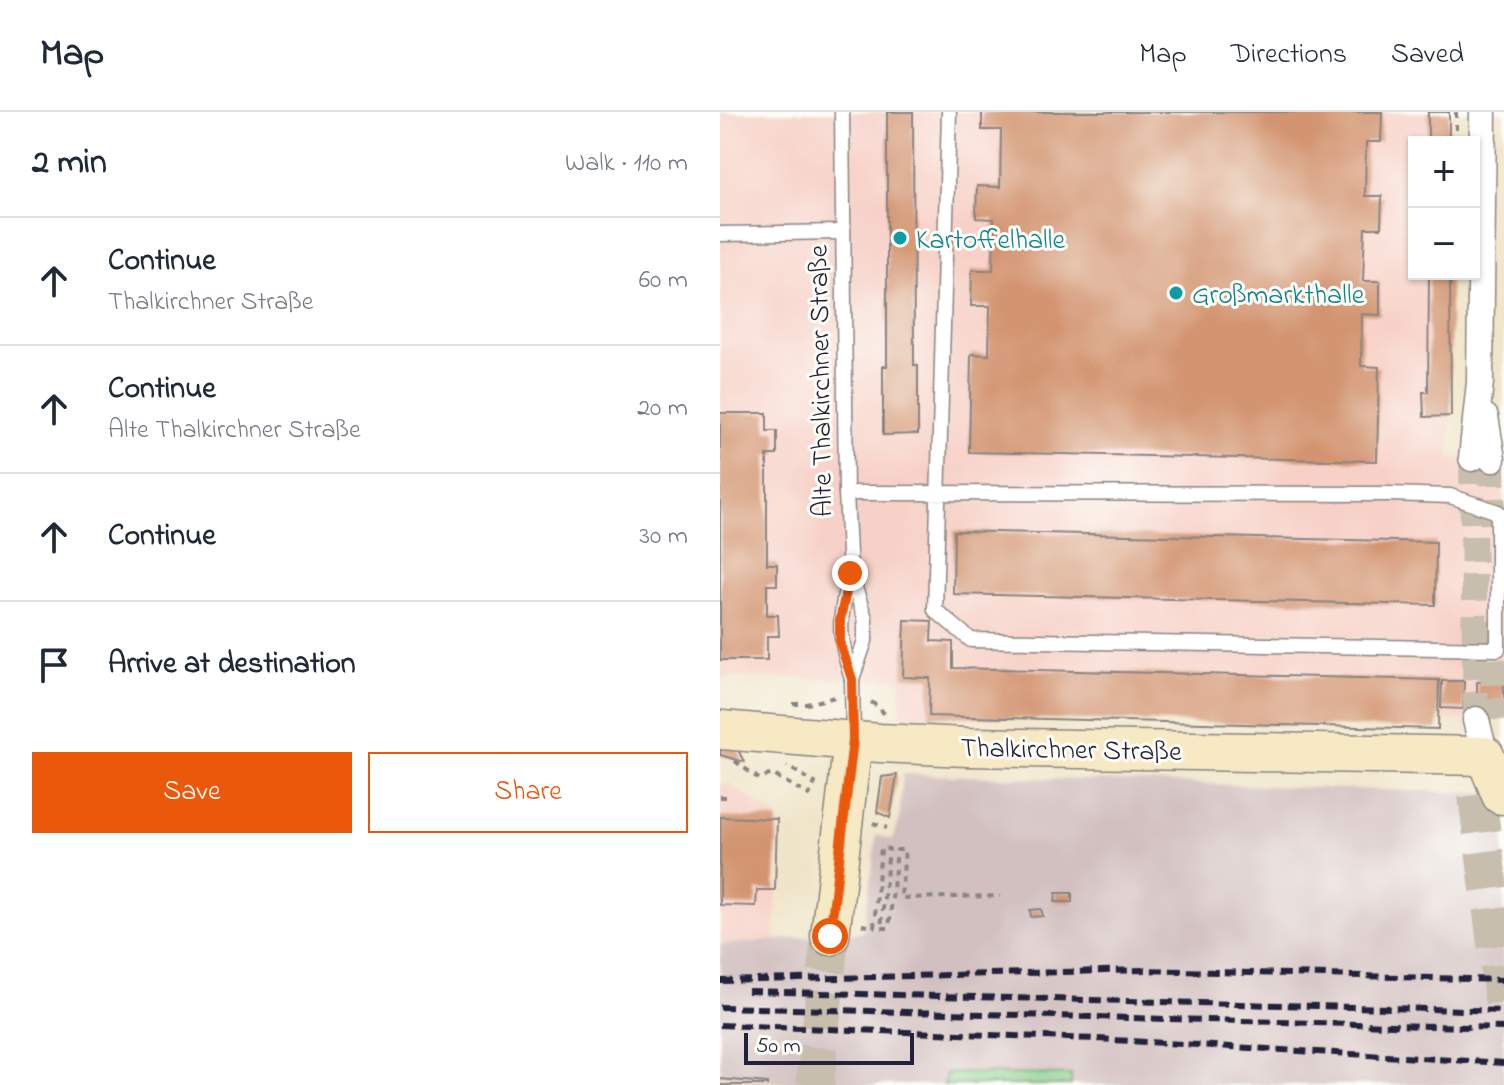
<!DOCTYPE html>
<html lang="en">
<head>
<meta charset="utf-8">
<style>
  body { margin:0; font-family:"Indie Flower",sans-serif; background:#f6f6f7; color:#1f2937 }
  .controls { position:absolute; right:24px; top:24px; display:grid; overflow:hidden; border-radius:0px; box-shadow:0 2px 6px #0004 }
  .controls button { width:72px; height:72px; display:grid; place-items:center; padding:0; border:0; border-bottom:2px solid #e0e1e3; background:#fff; color:#1f2937; font:40px sans-serif }
  .scale { position:absolute; left:24px; bottom:20px; width:170px; box-sizing:border-box; padding-left:8px; border:4px solid #22223b; border-top:0; font-size:22px; line-height:28px; white-space:nowrap; color:#22223b; -webkit-text-stroke:6px #fdfcf7; paint-order:stroke }
  .stop { position:absolute; width:24px; height:24px; margin:-18px; border:6px solid #ea580c; border-radius:50%; background:#fff }
  .stop.end { background:#ea580c; border-color:#fff; box-shadow:0 2px 8px #0008 }
  .list { margin:0; padding:0; list-style:none }
  h2 { display:flex; justify-content:space-between; align-items:center; height:104px; margin:0; padding:0 32px; font-size:34px }
  h2 small { font-size:26px; font-weight:400; color:#747a83 }
  .list li { display:grid; grid-template-columns:52px 1fr auto; gap:24px; align-items:center; box-sizing:border-box; height:128px; padding:0 32px; border-top:2px solid #e0e1e3 }
  .list b { display:block; font-size:30px; white-space:nowrap }
  .list p { margin:0; font-size:26px; white-space:nowrap; color:#747a83 }
  .list em { font-size:26px; font-style:normal; color:#747a83 }
  .actions { display:flex; gap:16px; padding:24px 32px }
  .actions a { flex:1; padding:18px 0; border:2px solid #ea580c; border-radius:0px; text-align:center; font-size:28px; color:#ea580c }
  .actions .main { background:#ea580c; color:#fff }
  .icon { flex:none; width:44px; height:44px; fill:none; stroke:currentColor; stroke-width:2; stroke-linecap:round; stroke-linejoin:round }
  .map { position:relative; flex:none; width:784px; height:973px; overflow:hidden }
  header { display:flex; align-items:center; gap:48px; box-sizing:border-box; height:112px; padding:0 40px; background:#fff; border-bottom:2px solid #e0e1e3 }
  header strong { font-size:38px }
  nav { display:flex; gap:44px; margin-inline-start:auto; font-size:28px }
  main { display:flex }
  aside { flex:1; background:#fff }
  .map>svg:first-child { display:block }
  .built { fill:#f7d1c7 }
  .railway { fill:#d2bfc0 }
  .green { fill:#89d08b; stroke:#567963; stroke-width:2 }
  .building { fill:#d39471 }
  .lines { fill:none; stroke-linecap:round; stroke-linejoin:round }
  .street-tunnel { stroke:#c7bead; stroke-width:26; stroke-dasharray:26 13; stroke-linecap:butt }
  .secondary-tunnel { stroke:#c7bead; stroke-width:38; stroke-dasharray:38 19; stroke-linecap:butt }
  .lane-casing { stroke:#898482; stroke-width:17 }
  .street-casing { stroke:#898482; stroke-width:29 }
  .secondary-casing { stroke:#898482; stroke-width:41 }
  .path { stroke:#898482; stroke-width:4; stroke-dasharray:6 6; stroke-linecap:butt }
  .lane { stroke:#fff; stroke-width:14 }
  .street { stroke:#fff; stroke-width:26 }
  .secondary { stroke:#f6e9c3; stroke-width:38 }
  .rail { stroke:#22223b; stroke-width:6; stroke-dasharray:12 6; stroke-linecap:butt }
  .route { stroke:#ea580c; stroke-width:10 }
  .culture-dot { fill:#0f9aa8; stroke:#fdfcf7; stroke-width:3 }
  .labels { text-anchor:middle; stroke-width:6; stroke-linejoin:round; paint-order:stroke }
  .culture-label { font-size:28px; fill:#0d838f; stroke:#fdfcf7; text-anchor:start }
  .street-label { font-size:28px; fill:#22223b; stroke:#fdfcf7 }
</style>
</head>
<body>
<header>
<strong>Map</strong>
<nav><a>Map</a><a>Directions</a><a>Saved</a></nav>
</header>
<main>
<aside>
<h2>2 min<small>Walk · 110 m</small></h2>
<ul class="list">
<li><svg class="icon" aria-label="ahead" viewBox="0 0 24 24"><path d="M12 20V5M6 11l6-6 6 6"/></svg><div><b>Continue</b><p>Thalkirchner Straße</p></div><em>60 m</em></li>
<li><svg class="icon" aria-label="ahead" viewBox="0 0 24 24"><path d="M12 20V5M6 11l6-6 6 6"/></svg><div><b>Continue</b><p>Alte Thalkirchner Straße</p></div><em>20 m</em></li>
<li><svg class="icon" aria-label="ahead" viewBox="0 0 24 24"><path d="M12 20V5M6 11l6-6 6 6"/></svg><div><b>Continue</b></div><em>30 m</em></li>
<li><svg class="icon" aria-label="arrive" viewBox="0 0 24 24"><path d="M6 21V4h12l-3 4 3 4H6"/></svg><div><b>Arrive at destination</b></div></li>
</ul>
<div class="actions"><a class="main">Save</a><a>Share</a></div>
</aside>
<div class="map">
<svg width="784" height="973" viewBox="0 0 784 973">
  <rect width="100%" height="100%" fill="#fdfcf7"/>
  <filter id="ink" filterUnits="userSpaceOnUse"><feTurbulence type="fractalNoise" baseFrequency=".0125" numOctaves="2"/><feDisplacementMap in="SourceGraphic" scale="16" xChannelSelector="R" yChannelSelector="G"/><feConvolveMatrix kernelMatrix="1 2 1 2 8 2 1 2 1" color-interpolation-filters="sRGB"/></filter>
  <filter id="wash" filterUnits="userSpaceOnUse"><feTurbulence type="fractalNoise" baseFrequency=".006" numOctaves="4" result="noise"/><feDisplacementMap in="SourceGraphic" scale="32" xChannelSelector="R" yChannelSelector="G"/><feGaussianBlur stdDeviation="1.8" result="paint"/><feColorMatrix in="noise" values="0 0 0 0 0 0 0 0 0 0 0 0 0 0 0 0 0 1.4 0 .05"/><feComposite in="paint" operator="in"/></filter>
  <g filter="url(#wash)">
    <rect width="100%" height="100%" fill="#f0e5c9"/>
    <!-- built -->
    <g class="built">
      <path d="M0 0H729V30H694V162H730V346L784 347V608L180 604 181 568 0 565Z"/>
      <path d="M0 671 9 672 59 706 55 828 0 833Z"/>
    </g>
    <!-- railway -->
    <path class="railway" d="M183 662 784 682V973H351V964L226 962 224 973H65V971L0 964V833L143 820 157 723 172 728 179 710Z"/>
    <!-- green -->
    <path class="green" d="M226 961 351 963V973H224Z"/>
    <g id="blocks">
      <!-- building -->
      <g class="building">
        <path d="M167 0H193L194 253H198V322L163 323V254H167Z"/>
        <path d="M262 0H662L661 30H646L645 84H662L661 116H645L643 169H660V203L642 202 641 254 659 255 657 349 249 340 251 242 269 243 270 194H251L252 158H273L274 107 256 106 257 74 280 75 281 18H262Z"/>
        <rect x="708" y="0" width="21" height="30"/>
        <path d="M709 162H730L731 304 704 305 703 280H708Z"/>
        <path d="M0 301H47V319H57V343H47V452H57V473H47V503H58L59 524H47V548H0Z"/>
        <path d="M234 419 716 430 715 493 233 482Z"/>
        <path d="M185 508 212 509 211 529 233 530V556L719 568 718 617 209 604 210 566 183 565Z"/>
        <path d="M722 569H744L743 597 721 596Z"/>
        <path d="M784 569V597H757V570Z"/>
        <path d="M0 617 13 627 24 650 0 643Z"/>
        <path d="M177 663 170 706 157 700 162 665Z"/>
        <path d="M0 705 57 707 55 778H37L36 794 0 793Z"/>
        <path d="M336 781H352V790H335Z"/>
        <path d="M321 797 323 804 311 805 310 798Z"/>
        <path d="M0 967 47 971V973H0Z"/>
      </g>
    </g>
  </g>
  <g filter="url(#ink)">
    <use href="#blocks" fill-opacity="0" stroke="#898482" stroke-width="2"/>
    <g class="lines">
      <!-- street-tunnel -->
      <g class="street-tunnel">
        <path d="M752 346 756 608"/>
        <path d="M772 347 773 425"/>
        <path d="M773 508 774 608"/>
      </g>
      <!-- secondary-tunnel -->
      <g class="secondary-tunnel">
        <path d="M757 683 784 893"/>
        <path d="M95 973 110 824"/>
      </g>
      <defs>
        <g id="lane">
          <path d="M122 0 126 381 130 461 145 506V529L132 567 133 628"/>
          <path d="M0 122 122 120"/>
          <path d="M126 381 669 382 730 384 778 400V537L251 528 215 498 229 0"/>
          <path d="M129 463C119 511 117 520 132 567"/>
        </g>
        <g id="street">
          <path d="M765 305 772 347"/>
          <path d="M752 346 760 270 763 0"/>
          <path d="M756 608 765 644"/>
        </g>
        <g id="secondary">
          <path d="M2 618 160 631 246 635 765 644"/>
          <path d="M765 644 781 683"/>
          <path d="M110 824 133 628"/>
        </g>
      </defs>
      <!-- lane casing -->
      <use href="#lane" class="lane-casing"/>
      <!-- street casing -->
      <use href="#street" class="street-casing"/>
      <!-- secondary casing -->
      <use href="#secondary" class="secondary-casing"/>
      <!-- path -->
      <g class="path">
        <path d="M736 0V30"/>
        <path d="M151 590 159 595 165 603"/>
        <path d="M73 592H87L115 585"/>
        <path d="M15 649 39 667 52 662 89 683 95 671 67 654"/>
        <path d="M0 685H8"/>
        <path d="M153 711 167 716"/>
        <path d="M142 813 154 815 161 736 169 737 161 816H169L177 738H185L181 786 280 784"/>
      </g>
      <!-- lane -->
      <use href="#lane" class="lane"/>
      <!-- street -->
      <use href="#street" class="street"/>
      <!-- secondary -->
      <use href="#secondary" class="secondary"/>
      <!-- rail -->
      <g class="rail">
        <path d="M0 869 423 858 784 868"/>
        <path d="M28 879 784 899"/>
        <path d="M0 895 784 916"/>
        <path d="M0 913 376 927 784 951"/>
      </g>
    </g>
  </g>
  <g class="lines" filter="url(#ink)">
    <!-- route -->
    <path class="route" d="M110 824 133 628 132 567 120 531V508L130 461"/>
  </g>
  <!-- markers -->
  <g class="culture-dot">
    <circle cx="180" cy="126" r="8"/>
    <circle cx="456" cy="181" r="8"/>
  </g>
  <g class="labels">
    <!-- culture labels -->
    <g class="culture-label">
      <text x="196" y="136">Kartoffelhalle</text>
      <text x="472" y="191">Großmarkthalle</text>
    </g>
    <!-- street labels -->
    <g class="street-label">
      <text transform="translate(99 269) rotate(-91)" y="10">Alte Thalkirchner Straße</text>
      <text transform="translate(351 636) rotate(1)" y="10">Thalkirchner Straße</text>
    </g>
  </g>
</svg>
<div class="controls">
<button>+</button>
<button>−</button>
</div>
<div class="scale">50 m</div>
<div class="stop" style="left:110px;top:824px"></div>
<div class="stop end" style="left:130px;top:461px"></div>
</div>
</main>
</body>
</html>
